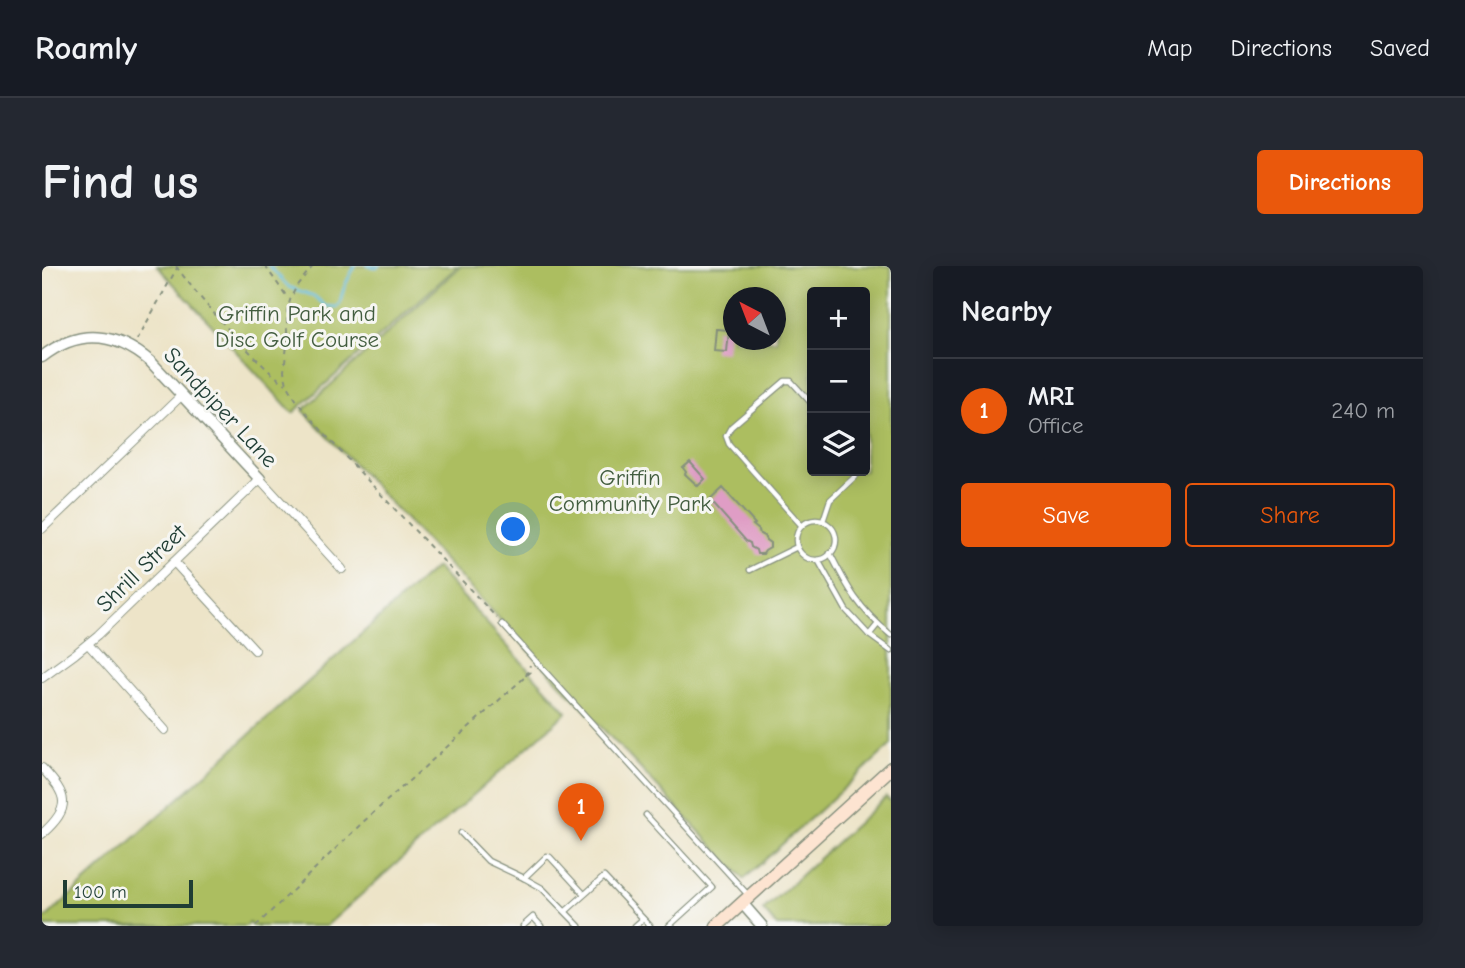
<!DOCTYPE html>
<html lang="en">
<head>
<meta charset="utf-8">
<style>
  body { margin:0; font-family:"Comic Neue",sans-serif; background:#242831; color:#f1f3f6 }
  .controls { position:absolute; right:21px; top:21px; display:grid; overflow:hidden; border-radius:7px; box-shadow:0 4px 18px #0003 }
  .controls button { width:63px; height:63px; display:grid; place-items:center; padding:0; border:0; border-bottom:2px solid #363941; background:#171b24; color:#f1f3f6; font:35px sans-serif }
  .compass { position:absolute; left:681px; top:21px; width:63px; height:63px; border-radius:50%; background:#171b24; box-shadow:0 4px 18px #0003; rotate:318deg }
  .scale { position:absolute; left:21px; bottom:18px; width:130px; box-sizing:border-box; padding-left:7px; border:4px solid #1f3d34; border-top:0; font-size:19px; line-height:24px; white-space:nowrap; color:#1f3d34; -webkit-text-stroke:5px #f6f6f2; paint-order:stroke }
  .you { position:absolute; left:472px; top:264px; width:24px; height:24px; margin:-18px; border:5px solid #fff; border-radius:50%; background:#1a73e8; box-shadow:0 0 0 10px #1a73e833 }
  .badge { display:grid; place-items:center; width:46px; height:46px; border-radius:50%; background:#ea580c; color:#fff; font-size:23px; font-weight:700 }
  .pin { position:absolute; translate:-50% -58px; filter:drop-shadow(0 2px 4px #0008) }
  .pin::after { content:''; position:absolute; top:37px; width:24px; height:21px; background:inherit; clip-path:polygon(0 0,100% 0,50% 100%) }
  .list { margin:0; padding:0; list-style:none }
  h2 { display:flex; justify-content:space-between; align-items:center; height:91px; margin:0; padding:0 28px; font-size:30px }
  h2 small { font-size:23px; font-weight:400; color:#9ea1a6 }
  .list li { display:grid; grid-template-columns:46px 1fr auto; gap:21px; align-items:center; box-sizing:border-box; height:105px; padding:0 28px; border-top:2px solid #363941 }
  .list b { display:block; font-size:26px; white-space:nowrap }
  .list p { margin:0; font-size:23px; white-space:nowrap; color:#9ea1a6 }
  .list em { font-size:23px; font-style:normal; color:#9ea1a6 }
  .actions { display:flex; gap:14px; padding:21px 28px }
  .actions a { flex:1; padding:16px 0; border:2px solid #ea580c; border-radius:7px; text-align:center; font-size:24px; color:#ea580c }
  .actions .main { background:#ea580c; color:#fff }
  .icon { flex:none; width:38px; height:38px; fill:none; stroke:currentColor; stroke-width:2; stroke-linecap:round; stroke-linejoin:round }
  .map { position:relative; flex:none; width:849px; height:660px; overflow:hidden; border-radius:7px }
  header { display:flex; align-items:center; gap:42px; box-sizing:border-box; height:98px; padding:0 35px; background:#171b24; border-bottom:2px solid #363941 }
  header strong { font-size:33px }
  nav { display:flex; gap:38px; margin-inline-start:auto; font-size:24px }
  .intro { display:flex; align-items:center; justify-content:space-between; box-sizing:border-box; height:168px; padding:0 42px }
  h1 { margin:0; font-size:49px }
  .button { padding:18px 32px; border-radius:7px; background:#ea580c; color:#fff; font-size:24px; font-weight:700 }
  main { display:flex; gap:42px; padding:0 42px }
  aside { flex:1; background:#171b24; border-radius:7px; box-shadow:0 4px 18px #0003 }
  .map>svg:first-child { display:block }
  .green { fill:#acbe61; stroke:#667e4a; stroke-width:2; fill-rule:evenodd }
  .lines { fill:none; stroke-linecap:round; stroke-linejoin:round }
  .stream { stroke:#65c0e3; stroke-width:2.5 }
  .building { fill:#df9dc5 }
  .service-casing { stroke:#86907e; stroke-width:7 }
  .minor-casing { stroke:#86907e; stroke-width:10 }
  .tertiary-casing { stroke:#86907e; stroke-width:13 }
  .secondary-casing { stroke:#86907e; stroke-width:15 }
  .path { stroke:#86907e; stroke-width:2; stroke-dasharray:5 5; stroke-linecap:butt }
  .service { stroke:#fff; stroke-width:4.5 }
  .minor { stroke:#fff; stroke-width:8 }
  .tertiary { stroke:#fff; stroke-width:10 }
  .secondary { stroke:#fde4d1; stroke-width:12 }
  .labels { text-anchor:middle; stroke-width:6; stroke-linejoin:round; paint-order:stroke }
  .park-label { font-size:23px; fill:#425d3f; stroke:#f6f6f2 }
  .street-label { font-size:23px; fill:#1f3d34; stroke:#f6f6f2 }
</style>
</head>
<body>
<header>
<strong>Roamly</strong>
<nav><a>Map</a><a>Directions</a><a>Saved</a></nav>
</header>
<div class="intro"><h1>Find us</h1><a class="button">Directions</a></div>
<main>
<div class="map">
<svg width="849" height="660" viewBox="0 0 849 660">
  <rect width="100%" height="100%" fill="#f6f6f2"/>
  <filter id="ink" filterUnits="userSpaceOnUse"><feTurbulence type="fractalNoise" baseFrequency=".0143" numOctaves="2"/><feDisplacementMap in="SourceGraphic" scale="14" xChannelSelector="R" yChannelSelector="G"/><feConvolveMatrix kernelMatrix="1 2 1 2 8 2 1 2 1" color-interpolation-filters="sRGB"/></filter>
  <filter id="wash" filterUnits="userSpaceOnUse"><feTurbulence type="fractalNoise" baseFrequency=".00686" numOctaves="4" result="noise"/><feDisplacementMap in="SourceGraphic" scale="28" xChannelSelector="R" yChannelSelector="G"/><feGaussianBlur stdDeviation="1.57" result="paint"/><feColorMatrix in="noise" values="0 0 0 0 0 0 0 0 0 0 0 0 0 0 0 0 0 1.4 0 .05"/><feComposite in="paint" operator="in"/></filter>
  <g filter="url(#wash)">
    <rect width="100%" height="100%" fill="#ede4c8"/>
    <!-- green -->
    <g class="green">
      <path d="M115 0H416L251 147Z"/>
      <path d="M419 0H849V479L702 613 261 144ZM770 26H823V205H770ZM692 32H734V74H692Z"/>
      <path d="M394 301 525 446 284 660H210L207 657 204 660H0V655Z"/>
      <path d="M844 531 849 536V660H735L721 644Z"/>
    </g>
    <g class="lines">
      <!-- stream -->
      <g class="stream">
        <path d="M227 0 247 21 272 30 284 40 295 41 298 38C300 22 306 14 313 0"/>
        <path d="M326 0 335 1 337 0"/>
      </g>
    </g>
    <g id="blocks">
      <!-- building -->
      <g class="building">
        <path d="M674 63 687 64 685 86 672 85Z"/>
        <path d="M648 196 663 213 656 220 643 208 644 206 641 202Z"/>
        <path d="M681 222 713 258 711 259 717 264 718 268 722 270 724 274 728 277V282L723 285 721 288H715L714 284 709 281 708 277 704 275 668 234Z"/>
      </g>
    </g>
  </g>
  <g filter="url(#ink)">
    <use href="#blocks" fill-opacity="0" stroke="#86907e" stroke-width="2"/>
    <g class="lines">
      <defs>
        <g id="service">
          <circle cx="774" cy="274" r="20"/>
          <path d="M781 255 788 234 819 205"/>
          <path d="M760 260 687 178 684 170 689 161 743 115H749L770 138"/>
          <path d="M788 287C806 323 817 343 849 369"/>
          <path d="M776 294 804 344 827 369 849 385"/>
          <path d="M708 304 755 281"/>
          <path d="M460 358 707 630"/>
          <path d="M827 369 836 358"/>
          <path d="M604 549 670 621 627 660"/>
          <path d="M419 567 446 595 482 612 500 622 537 660"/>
          <path d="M482 612 505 590 508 591 542 628"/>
          <path d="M524 645 562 611 608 660"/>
          <path d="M481 660 491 651 499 660"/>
          <path d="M593 660 601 653"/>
        </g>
        <g id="minor">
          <path d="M0 263 140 129"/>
          <path d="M132 296 213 384"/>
          <path d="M46 378 123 464"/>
          <path d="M0 412 33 388 56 369 218 213 300 303"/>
          <path d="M0 502C26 530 30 541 0 568"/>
        </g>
        <g id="tertiary">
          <path d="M0 91C37 62 74 66 109 96L218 213"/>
          <path d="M700 637 720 660"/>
        </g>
        <path id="secondary" d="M675 660 849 502"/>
      </defs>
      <!-- service casing -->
      <use href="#service" class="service-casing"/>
      <!-- minor casing -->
      <use href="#minor" class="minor-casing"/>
      <!-- tertiary casing -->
      <use href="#tertiary" class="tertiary-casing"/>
      <!-- secondary casing -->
      <use href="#secondary" class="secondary-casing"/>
      <!-- path -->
      <g class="path">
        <path d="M134 0C155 29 178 55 203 81 216 94 228 108 244 118"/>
        <path d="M223 0 243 28 248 30"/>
        <path d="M271 0 256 18 249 31 245 45V79L242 105 245 118 256 137 286 172 455 352"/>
        <path d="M95 74 135 2"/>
        <path d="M484 410 488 399"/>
        <path d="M214 660 320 557 493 402"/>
      </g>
      <!-- service -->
      <use href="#service" class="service"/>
      <!-- minor -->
      <use href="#minor" class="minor"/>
      <!-- tertiary -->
      <use href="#tertiary" class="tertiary"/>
      <!-- secondary -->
      <use href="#secondary" class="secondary"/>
    </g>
  </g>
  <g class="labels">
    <!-- park labels -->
    <g class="park-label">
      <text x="255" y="55">Griffin Park and<tspan x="255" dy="26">Disc Golf Course</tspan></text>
      <text x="588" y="219">Griffin<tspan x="588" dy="26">Community Park</tspan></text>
    </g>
    <!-- street labels -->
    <g class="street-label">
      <text transform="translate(179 141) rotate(47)" y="8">Sandpiper Lane</text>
      <text transform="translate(99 302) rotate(-44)" y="8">Shrill Street</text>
    </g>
  </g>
</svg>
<div class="controls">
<button>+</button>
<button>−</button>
<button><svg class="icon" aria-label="layers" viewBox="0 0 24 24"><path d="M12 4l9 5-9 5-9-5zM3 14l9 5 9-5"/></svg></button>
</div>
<svg class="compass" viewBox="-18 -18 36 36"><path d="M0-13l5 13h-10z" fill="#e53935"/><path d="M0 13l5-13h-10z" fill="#9ea1a6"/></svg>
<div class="scale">100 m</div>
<div class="you"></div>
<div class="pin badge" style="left:539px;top:575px">1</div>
</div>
<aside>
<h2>Nearby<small></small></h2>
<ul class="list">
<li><span class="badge">1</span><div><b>MRI</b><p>Office</p></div><em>240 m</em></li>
</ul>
<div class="actions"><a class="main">Save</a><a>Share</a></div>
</aside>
</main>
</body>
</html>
